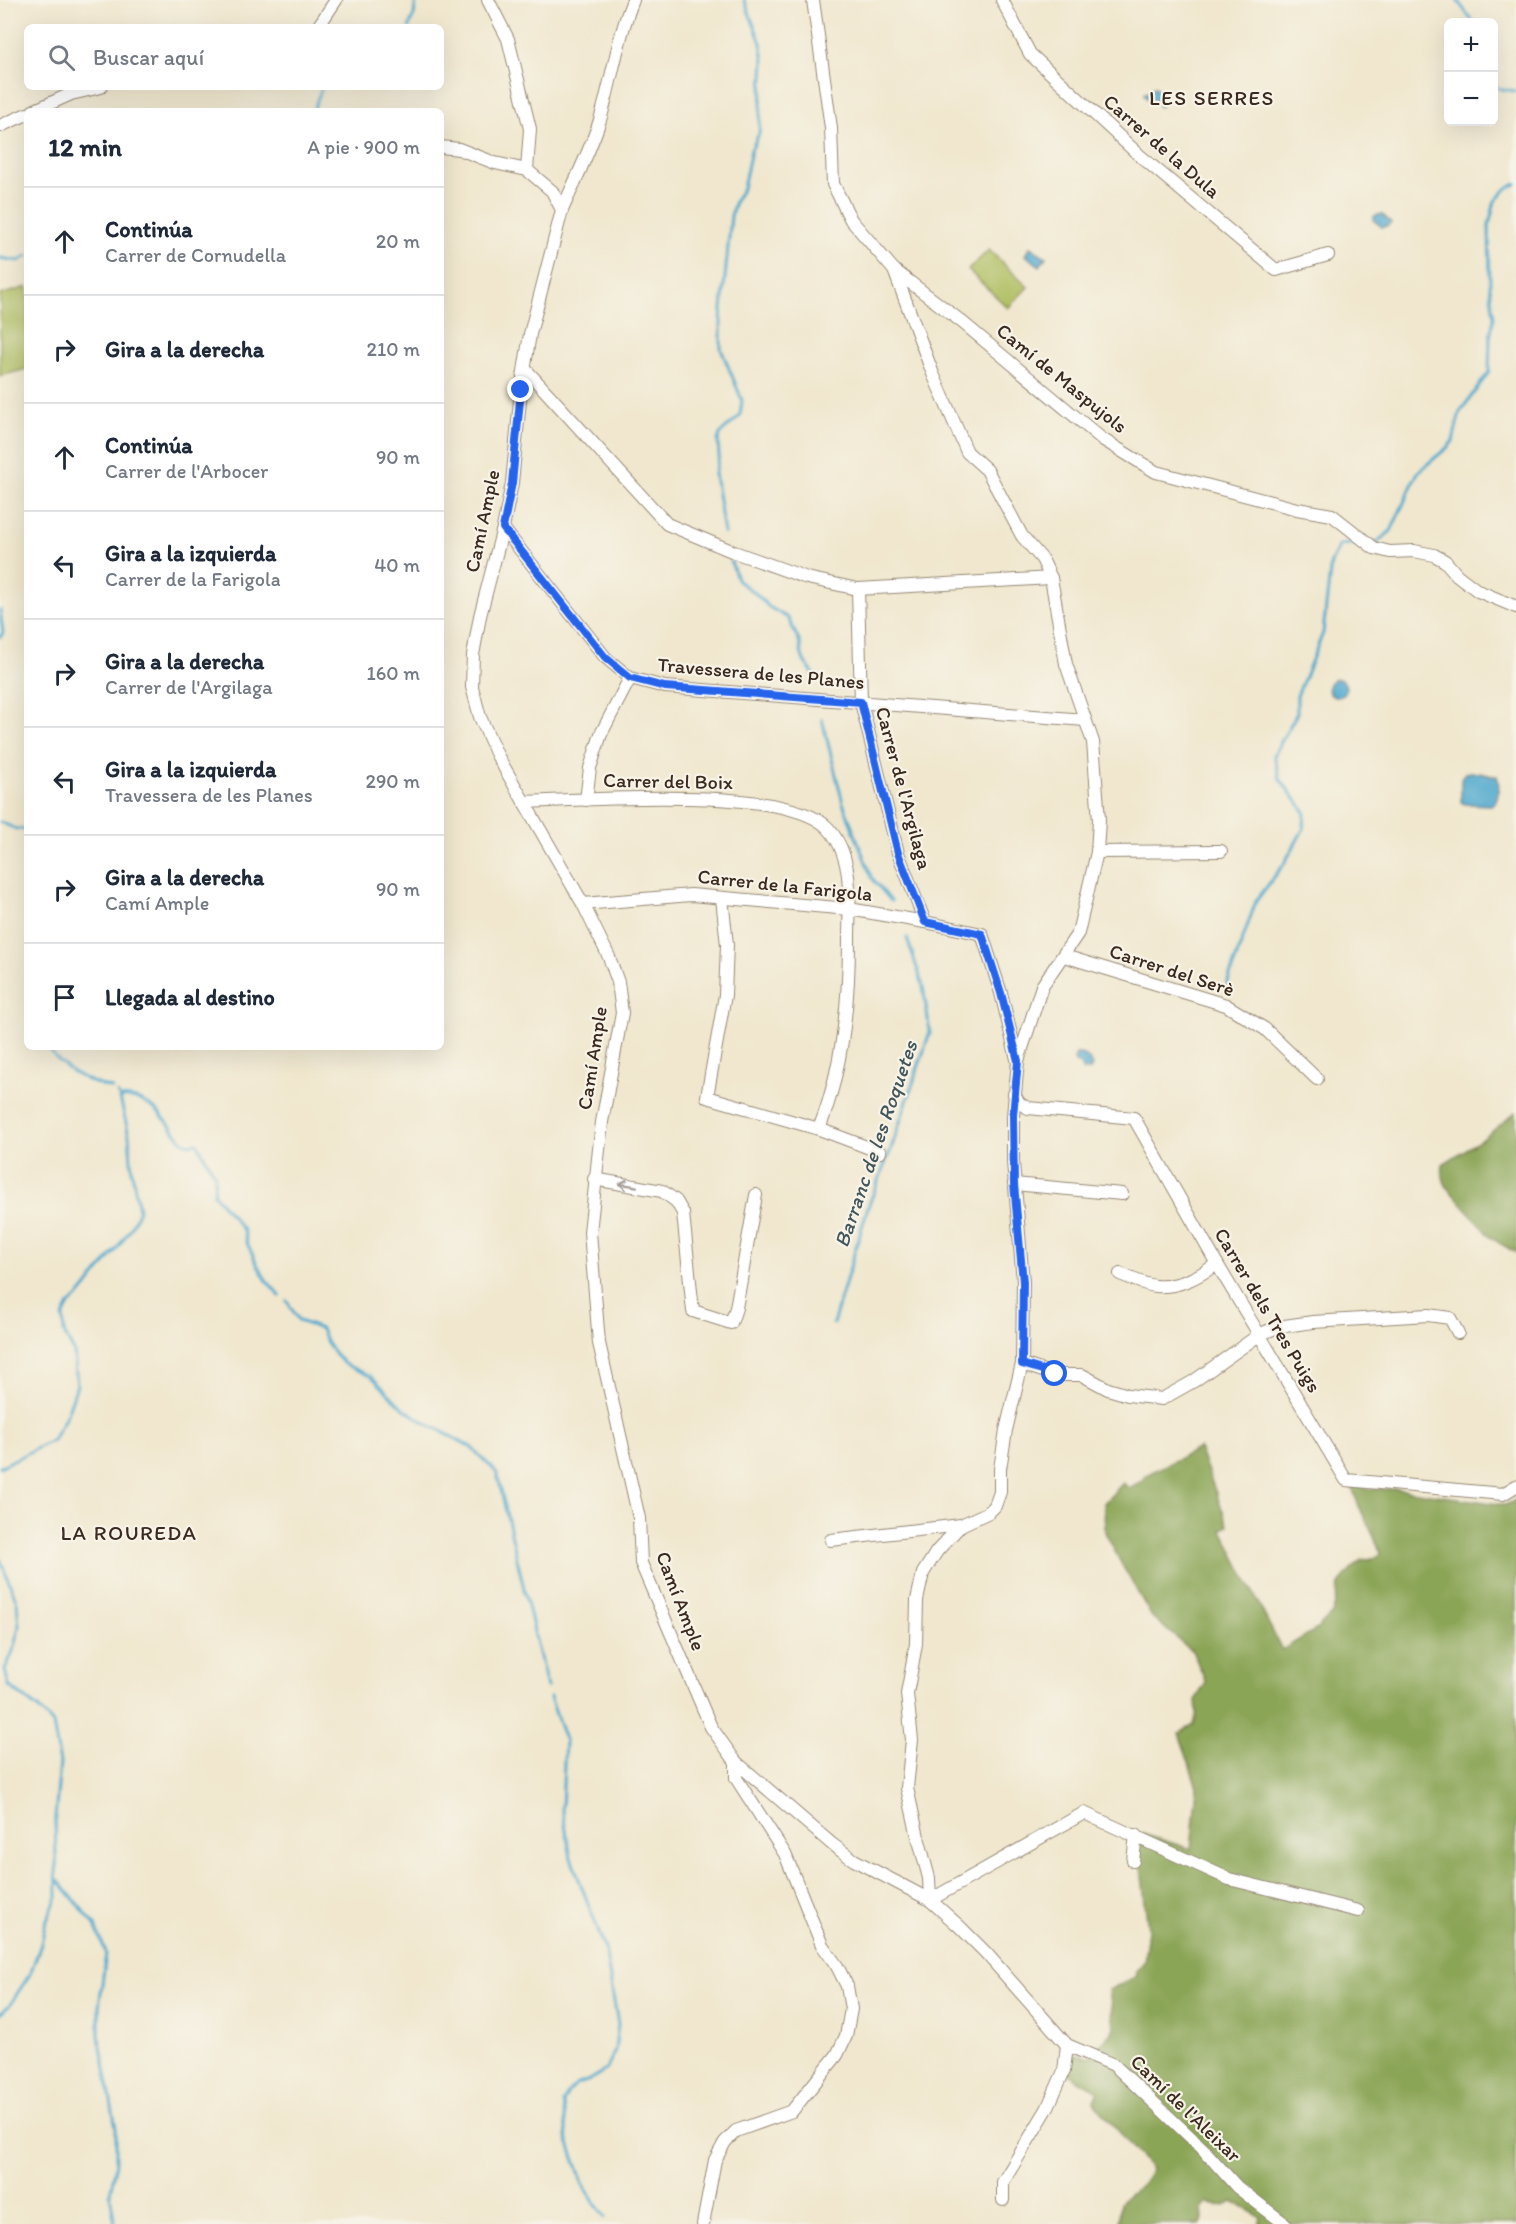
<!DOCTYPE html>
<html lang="es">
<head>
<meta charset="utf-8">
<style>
  body { margin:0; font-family:Itim,sans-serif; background:#f6f6f7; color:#1f2937 }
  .controls { position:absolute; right:18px; top:18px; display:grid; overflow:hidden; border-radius:9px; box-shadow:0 6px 24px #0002 }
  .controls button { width:54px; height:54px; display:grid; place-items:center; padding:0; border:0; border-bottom:2px solid #e0e1e3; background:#fff; color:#1f2937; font:30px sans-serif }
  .stop { position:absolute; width:18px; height:18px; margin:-14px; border:4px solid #2563eb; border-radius:50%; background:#fff }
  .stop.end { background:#2563eb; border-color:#fff; box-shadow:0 2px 6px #0008 }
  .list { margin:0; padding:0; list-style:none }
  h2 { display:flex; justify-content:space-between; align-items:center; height:78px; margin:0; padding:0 24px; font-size:26px }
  h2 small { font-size:20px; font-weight:400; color:#747a83 }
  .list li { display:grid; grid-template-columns:39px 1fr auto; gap:18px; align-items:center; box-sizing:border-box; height:108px; padding:0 24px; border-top:2px solid #e0e1e3 }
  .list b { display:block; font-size:22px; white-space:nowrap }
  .list p { margin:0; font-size:20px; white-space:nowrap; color:#747a83 }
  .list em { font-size:20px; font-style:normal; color:#747a83 }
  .icon { flex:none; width:33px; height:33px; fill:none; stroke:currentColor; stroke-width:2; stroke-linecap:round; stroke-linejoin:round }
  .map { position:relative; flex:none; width:1516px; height:2224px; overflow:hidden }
  .search { position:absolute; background:#fff; box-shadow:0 6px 24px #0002; left:24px; top:24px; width:420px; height:66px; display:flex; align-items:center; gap:15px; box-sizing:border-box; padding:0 21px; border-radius:9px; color:#747a83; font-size:22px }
  .panel { position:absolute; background:#fff; box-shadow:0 6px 24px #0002; left:24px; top:108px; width:420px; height:942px; border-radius:9px }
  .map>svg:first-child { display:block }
  .green { fill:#afbe61; stroke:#757440; stroke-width:1.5 }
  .forest { fill:#8ba557; stroke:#63683a; stroke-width:1.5 }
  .water { fill:#4fa8cd; stroke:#456976; stroke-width:1.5 }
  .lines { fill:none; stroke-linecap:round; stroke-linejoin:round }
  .stream { stroke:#4fa8cd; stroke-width:3 }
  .minor-casing { stroke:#968876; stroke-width:14 }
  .minor { stroke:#fff; stroke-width:12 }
  .oneway { stroke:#a79f9a }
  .route { stroke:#2563eb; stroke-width:8 }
  .labels { text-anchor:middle; stroke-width:4.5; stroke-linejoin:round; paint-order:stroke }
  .street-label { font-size:20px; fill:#3b2a1e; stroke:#f7f3e8 }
  .neighbourhood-label { font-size:21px; letter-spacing:1.5px; fill:#3b2a1e; stroke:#f7f3e8 }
  .water-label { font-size:21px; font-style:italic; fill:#42565b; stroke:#f7f3e8 }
</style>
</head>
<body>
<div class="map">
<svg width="1516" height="2224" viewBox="0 0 1516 2224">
  <rect width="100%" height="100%" fill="#f7f3e8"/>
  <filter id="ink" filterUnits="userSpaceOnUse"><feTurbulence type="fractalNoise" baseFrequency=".0167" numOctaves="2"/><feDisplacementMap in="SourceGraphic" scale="12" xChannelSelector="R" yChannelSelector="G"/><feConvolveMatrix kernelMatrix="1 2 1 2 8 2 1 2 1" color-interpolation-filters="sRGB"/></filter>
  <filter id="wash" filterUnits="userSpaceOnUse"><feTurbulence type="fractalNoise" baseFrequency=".008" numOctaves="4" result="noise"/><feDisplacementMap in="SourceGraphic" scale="24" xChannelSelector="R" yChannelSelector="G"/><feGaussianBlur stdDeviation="1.35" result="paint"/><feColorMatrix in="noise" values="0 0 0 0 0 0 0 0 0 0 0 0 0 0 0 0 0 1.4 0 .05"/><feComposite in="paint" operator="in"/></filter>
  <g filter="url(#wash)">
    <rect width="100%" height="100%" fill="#f0e7ce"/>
    <!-- green -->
    <g class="green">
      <path d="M989 250 1028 287 1008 308 968 270Z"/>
      <path d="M27 287V369L0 376V295Z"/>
    </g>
    <!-- forest -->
    <g class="forest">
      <path d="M1516 1112V1253L1491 1238 1447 1187C1442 1179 1442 1173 1443 1164L1484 1138Z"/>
      <path d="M1199 1448 1228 1525 1222 1530 1282 1650 1317 1629 1333 1613 1339 1584 1351 1570 1362 1560 1378 1557 1380 1553C1373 1528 1357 1511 1352 1485L1371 1489H1397L1505 1505 1516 1500V2224H1259L1261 2217 1232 2201C1224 2207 1216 2207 1207 2202L1202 2209 1203 2219 1201 2224H1119L1120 2203C1130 2193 1149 2183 1151 2169L1097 2106 1094 2101 1098 2091 1065 2072 1072 2053 1089 2057 1111 2034 1114 2027 1109 1990 1137 1976 1135 1972 1144 1962 1148 1929 1137 1832 1191 1849 1197 1787 1179 1733 1194 1725 1197 1712 1196 1699 1206 1683 1193 1652 1152 1617 1122 1565 1105 1532 1104 1503 1123 1483 1129 1488 1140 1482 1148 1474Z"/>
    </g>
    <!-- water -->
    <g class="water">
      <path d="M1155 86 1167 100 1160 107 1153 99 1149 101 1144 94Z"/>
      <path d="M1382 214 1391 223 1387 226 1382 227 1373 220 1374 216Z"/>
      <path d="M1030 247 1046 257 1040 266 1025 255Z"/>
      <circle cx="1337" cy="688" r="9"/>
      <path d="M1472 772 1497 776C1500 784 1499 798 1493 805L1465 804 1461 802V778L1465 773Z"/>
      <path d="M1076 1054C1083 1053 1091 1059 1092 1066L1090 1070 1083 1071 1080 1065 1075 1062 1074 1059Z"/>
    </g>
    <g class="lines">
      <!-- stream -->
      <g class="stream">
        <path d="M1457 0 1473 22"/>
        <path d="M409 27 414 15 416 0"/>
        <path d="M1494 78 1496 87 1500 89 1516 91"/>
        <path d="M313 111 322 87"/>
        <path d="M0 258 19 261 27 256"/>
        <path d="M724 533 715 474 719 456 718 441 720 434 740 416 742 400 721 349V319L731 216 735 201 743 188 751 150 759 134 764 61 761 43 744 0"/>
        <path d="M1376 543 1391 531 1418 472 1448 447 1453 441 1460 412 1489 372 1490 337 1494 317 1490 286 1489 225 1495 201 1507 188 1516 184"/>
        <path d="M731 562 738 581 756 594 769 607 788 618 800 643 801 652 804 661 816 677"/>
        <path d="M0 610 3 633 0 637"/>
        <path d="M822 719 843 803 872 878 891 901"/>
        <path d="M0 822 16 829H27"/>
        <path d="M1226 987 1256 901 1284 864 1304 828 1305 812 1280 779 1274 755 1297 713V696L1323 633 1331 562 1340 545 1360 543"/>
        <path d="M47 1047C61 1068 87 1083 112 1088"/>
        <path d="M120 1098C141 1095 159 1110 171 1127 176 1132 180 1142 188 1144 191 1144 194 1143 197 1143L215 1175 214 1194 244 1231 247 1243 258 1266 267 1281 280 1296"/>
        <path d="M287 1301 299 1321 321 1329 328 1345 344 1364 371 1376 403 1408 424 1422 471 1447 497 1473 547 1687"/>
        <path d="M833 1324 868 1207 891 1149 930 1032 923 986 907 938"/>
        <path d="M0 1467 53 1440 67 1414 77 1385 74 1352 64 1333 63 1317 69 1305 81 1294 116 1250 131 1228 139 1210 132 1173 129 1135 120 1098 117 1093"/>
        <path d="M0 1559 17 1602 19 1627 12 1654 5 1670 9 1686 39 1709 53 1724 60 1763 55 1818 57 1897 45 1925 41 1944 30 1974 9 2006 0 2014"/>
        <path d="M550 1697 565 1740 562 1809 571 1858 605 1949 618 2024 615 2050 607 2069 590 2080 577 2084 568 2093 563 2103 567 2138 585 2189 605 2217"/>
        <path d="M57 1879 95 1925 106 1953 99 2007V2036L116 2128V2162L110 2194 115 2224"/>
      </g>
    </g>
  </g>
  <g filter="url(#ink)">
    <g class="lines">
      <defs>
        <g id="minor">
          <path d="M488 0 508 39 530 129 527 170"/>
          <path d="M813 0 831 128 833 184 851 220 894 270 962 322 1102 439 1156 472 1297 509 1332 515 1374 548 1390 552 1414 551 1434 555 1445 561 1457 575 1478 591 1516 607"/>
          <path d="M1002 0 1030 54 1138 154 1276 270 1328 255"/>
          <path d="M318 27 336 0"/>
          <path d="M33 111 71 94 101 87"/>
          <path d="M0 126 27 114"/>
          <path d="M441 147 459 149 495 163 527 170 552 191 562 210 530 334 521 390 512 483 503 528 480 616 473 655 472 687 480 717 497 755 583 904 609 957 618 982 622 1013 602 1122 590 1232 599 1343 639 1518 641 1563 711 1727 736 1762 833 1845 854 1860 930 1900 959 1926 986 1953 1067 2045 1114 2065 1202 2148 1237 2187 1285 2224"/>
          <path d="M562 210C575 181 590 151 600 120 612 80 617 39 633 0"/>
          <path d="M894 270 933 374 967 452 987 470 1022 536 1042 559 1051 578 1066 664 1093 742 1099 820 1097 852 1078 933 1042 986 1018 1061 1013 1116V1162L1023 1282 1022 1364 1006 1430 1000 1469V1492L995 1506 989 1512 961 1525 937 1551 923 1573 917 1600 916 1644 907 1694 912 1740 907 1788 918 1837 929 1878 930 1900"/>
          <path d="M528 372 667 524 734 552 807 578 858 589 1051 578"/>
          <path d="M503 528 605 657 630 678 665 687 1085 720"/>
          <path d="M858 589 861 702 898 853 925 922"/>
          <path d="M586 800 590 768 601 734 630 678"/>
          <path d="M524 802C586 800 786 784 828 828 855 857 849 904 849 941 849 1003 842 1071 819 1129"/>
          <path d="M1097 852 1221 851"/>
          <path d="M722 898 727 945 725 995 707 1097 819 1129 880 1152"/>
          <path d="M583 904 691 895 849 909 925 922 982 934 1001 993 1017 1059"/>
          <path d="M1064 956 1226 1005 1265 1029 1317 1079"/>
          <path d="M1014 1094 1019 1103 1028 1108 1134 1118 1217 1264 1346 1480 1503 1494 1516 1486"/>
          <path d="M594 1179 662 1191 676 1201 683 1213 693 1311 731 1323 736 1308 756 1195"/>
          <path d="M1014 1184 1122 1194"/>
          <path d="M1120 1274C1131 1278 1144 1285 1156 1286 1179 1288 1199 1276 1217 1264"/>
          <path d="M1022 1364 1055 1375H1082L1108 1389 1128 1395 1162 1399 1194 1381 1259 1335 1277 1327 1313 1322 1428 1315 1450 1318 1458 1333"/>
          <path d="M831 1540 961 1525"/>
          <path d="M1133 1861 1136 1835"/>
          <path d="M930 1900 1084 1813 1229 1879 1358 1911"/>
          <path d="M1003 2200V2182L1047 2109 1064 2071 1067 2045"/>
          <path d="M703 2224 715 2160 725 2142 736 2131 792 2111 837 2055 846 2036 851 2009 847 1986 837 1966 822 1945 785 1854 736 1778V1762"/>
        </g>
      </defs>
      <!-- minor casing -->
      <use href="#minor" class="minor-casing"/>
      <!-- minor -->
      <use href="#minor" class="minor"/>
    </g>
    <!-- one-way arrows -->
    <defs><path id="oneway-shaft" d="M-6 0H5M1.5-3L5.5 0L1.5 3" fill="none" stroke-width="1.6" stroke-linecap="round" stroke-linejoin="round" transform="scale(1.5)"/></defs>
    <use class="oneway" href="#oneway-shaft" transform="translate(628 1185) rotate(-170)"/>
  </g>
  <g class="lines" filter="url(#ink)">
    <!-- route -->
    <path class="route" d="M521 390 512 483 503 528 605 657 630 678 665 687 861 702 898 853 925 922 982 934 1001 993 1018 1061 1013 1116 1014 1184 1023 1282 1022 1364 1055 1374"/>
  </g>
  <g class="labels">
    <!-- street labels -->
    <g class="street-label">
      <text transform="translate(1162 146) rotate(41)" y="7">Carrer de la Dula</text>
      <text transform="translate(1062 378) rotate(39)" y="7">Camí de Maspujols</text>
      <text transform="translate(482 521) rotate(-78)" y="7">Camí Ample</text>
      <text transform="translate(761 673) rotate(5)" y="7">Travessera de les Planes</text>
      <text transform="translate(668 781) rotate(1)" y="7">Carrer del Boix</text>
      <text transform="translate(904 788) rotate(75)" y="7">Carrer de l'Argilaga</text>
      <text transform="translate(785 885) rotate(6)" y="7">Carrer de la Farigola</text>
      <text transform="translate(1172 970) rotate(18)" y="7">Carrer del Serè</text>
      <text transform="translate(592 1058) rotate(-81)" y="7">Camí Ample</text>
      <text transform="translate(1268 1310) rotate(59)" y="7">Carrer dels Tres Puigs</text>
      <text transform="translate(681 1601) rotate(69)" y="7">Camí Ample</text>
      <text transform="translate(1186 2108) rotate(44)" y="7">Camí de l'Aleixar</text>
    </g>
    <!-- neighbourhood labels -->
    <g class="neighbourhood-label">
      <text x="1212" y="105">LES SERRES</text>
      <text x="129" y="1540">LA ROUREDA</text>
    </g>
    <!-- water labels -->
    <g class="water-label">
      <text transform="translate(876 1144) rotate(-71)" y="7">Barranc de les Roquetes</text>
    </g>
  </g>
</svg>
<div class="controls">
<button>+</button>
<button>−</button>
</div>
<div class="stop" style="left:1055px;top:1374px"></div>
<div class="stop end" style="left:521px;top:390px"></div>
<div class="search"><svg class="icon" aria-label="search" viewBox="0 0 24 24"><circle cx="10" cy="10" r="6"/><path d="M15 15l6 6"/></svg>Buscar aquí</div>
<section class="panel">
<h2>12 min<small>A pie · 900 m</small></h2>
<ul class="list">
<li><svg class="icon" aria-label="ahead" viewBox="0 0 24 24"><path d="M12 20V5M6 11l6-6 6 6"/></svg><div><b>Continúa</b><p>Carrer de Cornudella</p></div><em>20 m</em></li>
<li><svg class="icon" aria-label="right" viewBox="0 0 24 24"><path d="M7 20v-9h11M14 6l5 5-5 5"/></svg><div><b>Gira a la derecha</b></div><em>210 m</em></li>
<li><svg class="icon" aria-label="ahead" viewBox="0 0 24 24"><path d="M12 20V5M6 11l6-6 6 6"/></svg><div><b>Continúa</b><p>Carrer de l'Arbocer</p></div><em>90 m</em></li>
<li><svg class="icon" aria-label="left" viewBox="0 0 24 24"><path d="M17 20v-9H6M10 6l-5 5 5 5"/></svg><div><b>Gira a la izquierda</b><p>Carrer de la Farigola</p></div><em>40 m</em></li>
<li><svg class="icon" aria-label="right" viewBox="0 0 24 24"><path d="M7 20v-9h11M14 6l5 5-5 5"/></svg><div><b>Gira a la derecha</b><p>Carrer de l'Argilaga</p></div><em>160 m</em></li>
<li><svg class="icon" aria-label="left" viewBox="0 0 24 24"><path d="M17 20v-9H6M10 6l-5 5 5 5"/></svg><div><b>Gira a la izquierda</b><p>Travessera de les Planes</p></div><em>290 m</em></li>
<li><svg class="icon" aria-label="right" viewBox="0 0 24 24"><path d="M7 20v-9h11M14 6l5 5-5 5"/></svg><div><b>Gira a la derecha</b><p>Camí Ample</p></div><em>90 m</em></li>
<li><svg class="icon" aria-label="arrive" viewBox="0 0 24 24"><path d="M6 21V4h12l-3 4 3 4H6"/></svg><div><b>Llegada al destino</b></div></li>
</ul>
</section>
</div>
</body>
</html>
